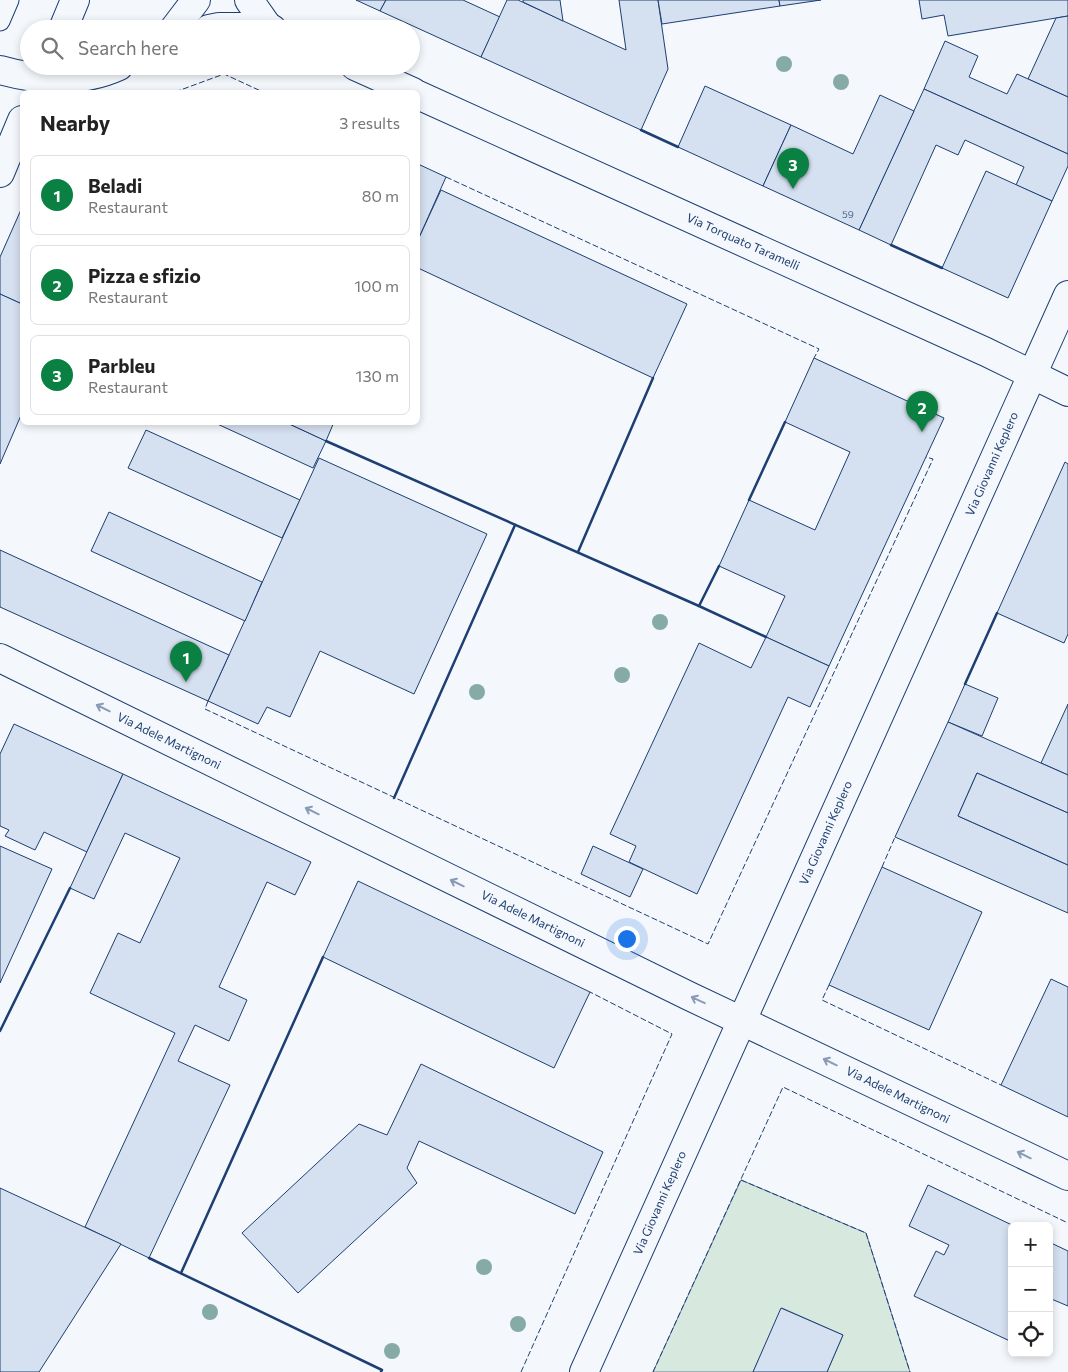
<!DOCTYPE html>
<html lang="en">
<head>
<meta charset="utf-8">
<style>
  body { margin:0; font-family:Commissioner,sans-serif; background:#f6f6f6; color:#222 }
  .controls { position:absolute; right:15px; bottom:15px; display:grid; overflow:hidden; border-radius:8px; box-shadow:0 2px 8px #0003 }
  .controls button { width:45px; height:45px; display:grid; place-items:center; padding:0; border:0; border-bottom:1px solid #e0e0e0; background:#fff; color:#222; font:25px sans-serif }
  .you { position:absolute; left:626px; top:938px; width:18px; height:18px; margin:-12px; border:4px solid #fff; border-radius:50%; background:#1a73e8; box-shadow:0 0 0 8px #1a73e833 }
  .badge { display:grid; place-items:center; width:32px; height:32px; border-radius:50%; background:#0b8043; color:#fff; font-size:16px; font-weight:700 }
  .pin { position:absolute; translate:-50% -41px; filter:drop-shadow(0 1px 2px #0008) }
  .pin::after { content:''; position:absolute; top:26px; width:18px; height:15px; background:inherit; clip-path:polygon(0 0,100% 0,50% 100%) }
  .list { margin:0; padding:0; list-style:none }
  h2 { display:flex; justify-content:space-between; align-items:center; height:65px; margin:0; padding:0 20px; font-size:21px }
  h2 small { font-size:16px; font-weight:400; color:#767676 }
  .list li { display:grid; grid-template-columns:32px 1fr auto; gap:15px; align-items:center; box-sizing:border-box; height:80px; margin:0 10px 10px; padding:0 10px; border:1px solid #e0e0e0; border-radius:8px }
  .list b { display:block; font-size:19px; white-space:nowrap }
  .list p { margin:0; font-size:16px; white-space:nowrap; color:#767676 }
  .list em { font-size:16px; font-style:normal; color:#767676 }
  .icon { flex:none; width:28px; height:28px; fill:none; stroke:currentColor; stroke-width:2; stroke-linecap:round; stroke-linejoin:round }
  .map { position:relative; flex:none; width:1068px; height:1372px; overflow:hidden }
  .search { position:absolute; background:#fff; box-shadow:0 2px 8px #0003; left:20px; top:20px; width:400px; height:55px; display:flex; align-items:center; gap:12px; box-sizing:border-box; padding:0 18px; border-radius:28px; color:#767676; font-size:19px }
  .panel { position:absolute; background:#fff; box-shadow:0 2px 8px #0003; left:20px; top:90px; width:400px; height:335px; border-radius:8px }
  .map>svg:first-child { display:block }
  .green { fill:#d7e8df; stroke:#687fa3 }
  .building { fill:#d5e0f0; stroke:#1d3f73 }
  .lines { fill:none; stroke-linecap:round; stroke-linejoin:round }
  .lane-casing { stroke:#1d3f73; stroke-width:21 }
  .street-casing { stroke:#1d3f73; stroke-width:30 }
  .secondary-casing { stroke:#1d3f73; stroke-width:30 }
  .lane { stroke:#f4f7fb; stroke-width:19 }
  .street { stroke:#f4f7fb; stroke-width:28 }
  .secondary { stroke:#f4f7fb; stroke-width:28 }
  .fence { stroke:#1d3f73; stroke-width:1; stroke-dasharray:6 2.5; stroke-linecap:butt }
  .wall { stroke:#1d3f73; stroke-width:2.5 }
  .tree { fill:#86aba6 }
  .oneway { stroke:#889bb7 }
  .labels { text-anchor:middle; stroke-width:4; stroke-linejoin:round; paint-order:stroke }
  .number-label { font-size:10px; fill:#4b6792 }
  .street-label { font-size:12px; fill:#1d3f73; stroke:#f4f7fb }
</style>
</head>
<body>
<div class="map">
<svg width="1068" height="1372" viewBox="0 0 1068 1372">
  <rect width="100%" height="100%" fill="#f4f7fb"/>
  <!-- green -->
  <path class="green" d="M741 1180 866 1233 910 1372H827L843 1335 782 1308 753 1372H653Z"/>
  <!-- building -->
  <g class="building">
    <path d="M356 0H386L380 11Z"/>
    <path d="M386 0H463L500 17 481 57 380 11Z"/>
    <path d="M507 0H518L626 50 619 0H658L668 69 641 130 481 57Z"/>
    <path d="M523 0H560L563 21 523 2Z"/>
    <path d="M658 0H779L780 6 662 24Z"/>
    <path d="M779 0H821L780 6Z"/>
    <path d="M919 0H1068V16L948 36 944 15 922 19Z"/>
    <path d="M1068 16V97L1028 79 1056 18Z"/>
    <path d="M945 41 978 56 969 77 1007 94 1017 74 1068 97V154L924 89Z"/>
    <path d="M705 86 791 125 763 186 678 147Z"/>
    <path d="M924 89 1068 154V166L1052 201 1016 185 1024 167 965 140 958 155 936 145 891 245 859 230Z"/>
    <path d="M880 95 914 111 859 230 763 186 791 125 853 154Z"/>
    <path d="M418 164 446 177 418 240Z"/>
    <path d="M986 171 1052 201 1008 298 942 268Z"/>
    <path d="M441 190 687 304 653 378 418 268V240Z"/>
    <path d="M20 212 22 213V304L0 294V257Z"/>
    <path d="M0 294 22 304V413L0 464Z"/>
    <path d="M814 358 944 418 829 666 766 637 785 596 719 566 749 500 815 530 850 452 785 422Z"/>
    <path d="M213 422H285L326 441 313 468Z"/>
    <path d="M285 422H334L326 441Z"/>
    <path d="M146 430 300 500 282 538 128 468Z"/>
    <path d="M319 458 487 534 414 694 320 651 290 717 267 707 258 724 208 701Z"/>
    <path d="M1065 462 1068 464V634L1064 643 997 613Z"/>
    <path d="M109 512 262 582 245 621 91 551Z"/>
    <path d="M0 550 229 655 208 701 0 607Z"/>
    <path d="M766 637 829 666 810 707 788 697 697 894 629 862 636 846 610 834 699 643 751 668Z"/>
    <path d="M965 684 998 698 982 736 948 722Z"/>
    <path d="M1068 704V775L1041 763Z"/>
    <path d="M948 722 1068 775V813L977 773 958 816 1068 865V913L895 837Z"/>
    <path d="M14 724 123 774 87 852 44 832 35 850 5 836 9 830 0 826V754Z"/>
    <path d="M977 773 1068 813V865L958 816Z"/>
    <path d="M123 774 311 862 295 895 267 882 219 987 247 1000 229 1041 195 1025 178 1061 230 1085 149 1258 85 1227 175 1033 90 993 118 933 140 943 180 858 125 833 94 899 70 888Z"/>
    <path d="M0 846 52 869 0 983Z"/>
    <path d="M593 846 643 869 630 897 581 874Z"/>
    <path d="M882 867 982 912 929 1030 829 985Z"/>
    <path d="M358 881 590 992 554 1068 323 957Z"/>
    <path d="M1051 979 1068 987V1117L1001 1085Z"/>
    <path d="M421 1064 603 1152 575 1214 419 1141 407 1168 417 1183 298 1293 242 1233 359 1124 387 1135Z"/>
    <path d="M928 1185 1014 1226H1012V1342L914 1296 936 1251 944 1255 949 1245 909 1226Z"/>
    <path d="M0 1188 121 1244 39 1372H0Z"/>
    <path d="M1049 1242 1068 1251V1306L1049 1298Z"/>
    <path d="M781 1308 843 1335 827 1372H753Z"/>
  </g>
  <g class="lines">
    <defs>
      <path id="lane" d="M0 21 9 0"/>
      <g id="street">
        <path d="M0 658 689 996 1068 1176"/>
        <path d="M584 1372 1068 295"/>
      </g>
      <g id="secondary">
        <path d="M249 0 268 27"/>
        <path d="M63 29 75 0"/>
        <path d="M174 29 196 0"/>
        <path d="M209 29 219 27H268L272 29"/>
        <path d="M355 66 413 92"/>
        <path d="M0 70C38 81 82 83 119 66"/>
        <path d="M418 95 986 352 1068 392"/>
        <path d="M0 173 22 120"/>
      </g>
    </defs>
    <!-- lane casing -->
    <use href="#lane" class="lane-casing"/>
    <!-- street casing -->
    <use href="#street" class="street-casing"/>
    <!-- secondary casing -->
    <use href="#secondary" class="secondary-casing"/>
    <!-- lane -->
    <use href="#lane" class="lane"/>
    <!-- street -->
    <use href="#street" class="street"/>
    <!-- secondary -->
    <use href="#secondary" class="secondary"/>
    <!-- fence -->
    <g class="fence">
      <path d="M175 92 224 74 263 92"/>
      <path d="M446 177 819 349 814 358"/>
      <path d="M20 212 22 206"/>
      <path d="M208 701 205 709 708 944 933 459 926 457"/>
      <path d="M882 867 895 837"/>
      <path d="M829 985 822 1000 1001 1085"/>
      <path d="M741 1180 866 1233 910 1372"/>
      <path d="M521 1372 672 1034 590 992"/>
      <path d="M653 1372 783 1087 1068 1223"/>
    </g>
    <!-- wall -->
    <g class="wall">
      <path d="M641 130 678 147"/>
      <path d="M891 245 942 268"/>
      <path d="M326 441 699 606"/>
      <path d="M749 500 785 422"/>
      <path d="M578 552 653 378"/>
      <path d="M719 566 699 606 766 637"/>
      <path d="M965 684 997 613"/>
      <path d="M394 798 515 525"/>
      <path d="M0 1031 70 888"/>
      <path d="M149 1258 382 1370 381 1372"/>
      <path d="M181 1273 323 957"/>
    </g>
  </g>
  <!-- trees -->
  <g class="tree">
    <circle cx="784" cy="64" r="8"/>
    <circle cx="841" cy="82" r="8"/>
    <circle cx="660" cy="622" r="8"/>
    <circle cx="622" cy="675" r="8"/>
    <circle cx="477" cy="692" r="8"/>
    <circle cx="484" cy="1267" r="8"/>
    <circle cx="210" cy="1312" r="8"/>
    <circle cx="518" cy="1324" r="8"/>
    <circle cx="392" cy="1351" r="8"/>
  </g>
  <!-- one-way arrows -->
  <defs><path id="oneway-shaft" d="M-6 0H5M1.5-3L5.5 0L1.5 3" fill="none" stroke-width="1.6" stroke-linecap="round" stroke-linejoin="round" transform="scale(1.25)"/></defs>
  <g class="oneway">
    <use href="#oneway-shaft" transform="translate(103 708) rotate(-154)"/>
    <use href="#oneway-shaft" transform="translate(312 811) rotate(-154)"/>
    <use href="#oneway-shaft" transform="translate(457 883) rotate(-154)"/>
    <use href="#oneway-shaft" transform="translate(698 1000) rotate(-155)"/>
    <use href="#oneway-shaft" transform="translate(830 1062) rotate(-154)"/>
    <use href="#oneway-shaft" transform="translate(1024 1155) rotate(-154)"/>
  </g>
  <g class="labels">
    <!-- number labels -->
    <g class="number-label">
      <text x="848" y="218">59</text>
    </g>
    <!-- street labels -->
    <g class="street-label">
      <text transform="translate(743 242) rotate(24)" y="4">Via Torquato Taramelli</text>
      <text transform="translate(992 464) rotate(-66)" y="4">Via Giovanni Keplero</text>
      <text transform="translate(169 741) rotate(26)" y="4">Via Adele Martignoni</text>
      <text transform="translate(826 833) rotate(-66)" y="4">Via Giovanni Keplero</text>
      <text transform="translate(533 919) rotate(26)" y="4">Via Adele Martignoni</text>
      <text transform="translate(898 1095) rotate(26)" y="4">Via Adele Martignoni</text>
      <text transform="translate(660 1203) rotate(-66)" y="4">Via Giovanni Keplero</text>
    </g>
  </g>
</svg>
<div class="controls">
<button>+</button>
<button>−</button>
<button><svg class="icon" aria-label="locate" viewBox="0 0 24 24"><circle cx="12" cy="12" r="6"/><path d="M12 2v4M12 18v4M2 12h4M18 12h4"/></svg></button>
</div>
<div class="you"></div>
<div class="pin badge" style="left:186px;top:682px">1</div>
<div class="pin badge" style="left:922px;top:432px">2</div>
<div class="pin badge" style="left:793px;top:189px">3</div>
<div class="search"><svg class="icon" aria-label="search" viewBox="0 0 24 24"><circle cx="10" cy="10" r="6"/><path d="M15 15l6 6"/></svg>Search here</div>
<section class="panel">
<h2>Nearby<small>3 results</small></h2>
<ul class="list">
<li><span class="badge">1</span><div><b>Beladi</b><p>Restaurant</p></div><em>80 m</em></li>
<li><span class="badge">2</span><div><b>Pizza e sfizio</b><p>Restaurant</p></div><em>100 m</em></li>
<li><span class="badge">3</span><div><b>Parbleu</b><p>Restaurant</p></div><em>130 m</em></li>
</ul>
</section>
</div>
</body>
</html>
